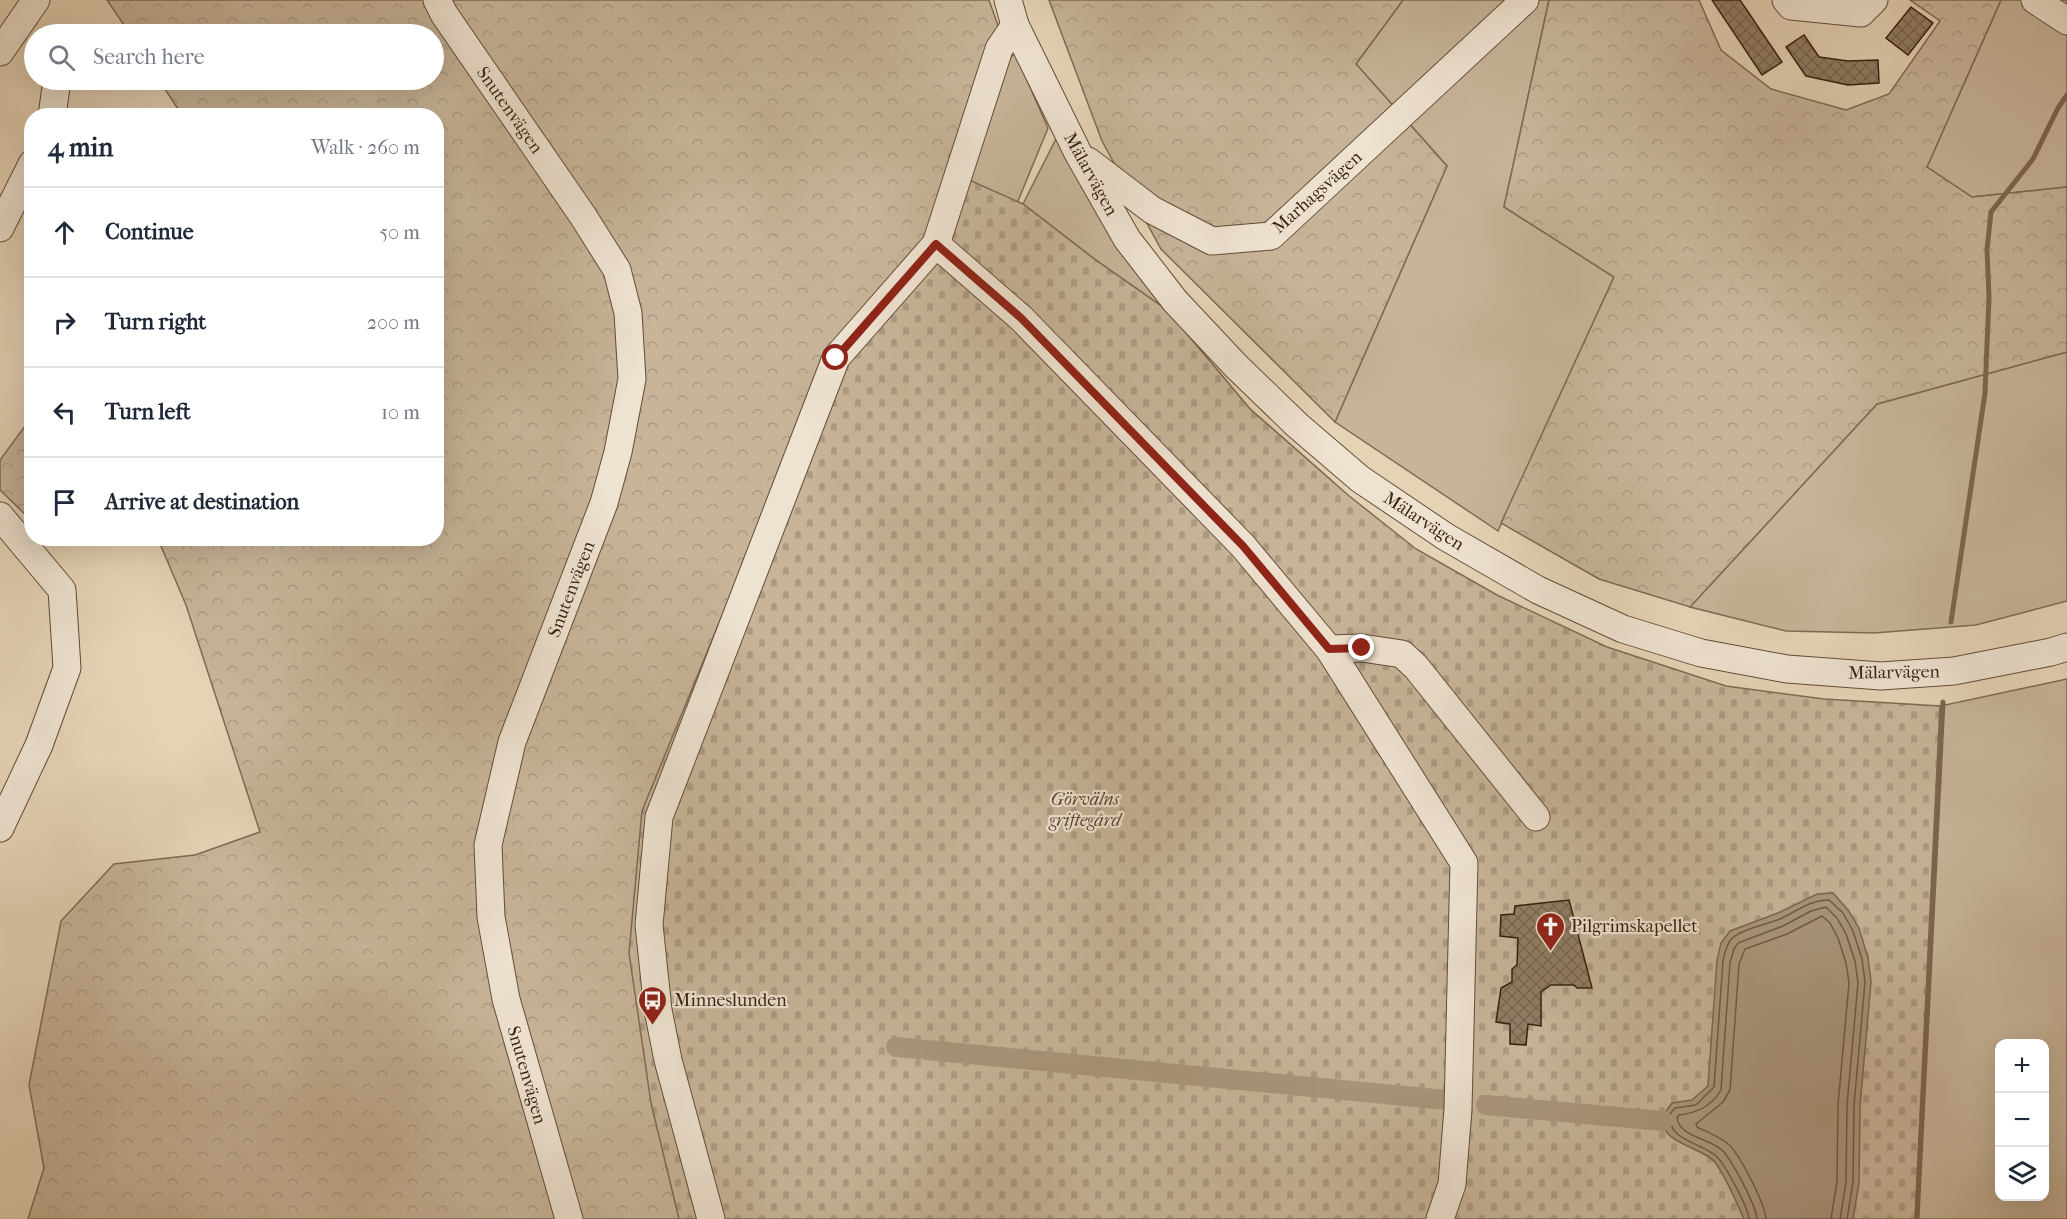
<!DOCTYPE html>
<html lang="en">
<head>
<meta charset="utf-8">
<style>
  body { margin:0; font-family:"IM FELL French Canon",serif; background:#f2f2f3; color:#1f2937 }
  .controls { position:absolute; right:18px; bottom:18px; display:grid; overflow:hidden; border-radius:12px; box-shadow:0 6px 24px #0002 }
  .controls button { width:54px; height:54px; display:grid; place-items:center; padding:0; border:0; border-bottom:2px solid #e0e1e3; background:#fff; color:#1f2937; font:30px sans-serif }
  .stop { position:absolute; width:18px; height:18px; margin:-14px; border:4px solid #8f2418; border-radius:50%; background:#fff }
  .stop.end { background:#8f2418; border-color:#fff; box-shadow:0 2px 6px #0008 }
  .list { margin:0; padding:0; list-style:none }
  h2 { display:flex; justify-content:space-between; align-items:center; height:78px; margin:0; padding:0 24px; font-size:26px }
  h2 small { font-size:20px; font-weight:400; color:#747a83 }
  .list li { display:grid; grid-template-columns:39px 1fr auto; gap:18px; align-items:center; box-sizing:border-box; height:90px; padding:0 24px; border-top:2px solid #e0e1e3 }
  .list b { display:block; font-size:22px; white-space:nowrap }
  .list em { font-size:20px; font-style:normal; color:#747a83 }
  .icon { flex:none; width:33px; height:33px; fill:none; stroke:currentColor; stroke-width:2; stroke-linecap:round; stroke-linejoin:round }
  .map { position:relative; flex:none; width:2067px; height:1219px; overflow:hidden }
  .search { position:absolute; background:#fff; box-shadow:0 6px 24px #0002; left:24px; top:24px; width:420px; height:66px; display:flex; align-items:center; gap:15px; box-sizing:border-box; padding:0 21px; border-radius:33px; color:#747a83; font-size:22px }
  .panel { position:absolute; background:#fff; box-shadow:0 6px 24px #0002; left:24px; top:108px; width:420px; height:438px; border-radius:24px }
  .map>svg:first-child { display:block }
  .green { fill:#c7b499; stroke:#7e6a54; stroke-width:1.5; fill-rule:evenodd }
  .forest { fill:url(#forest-crowns); stroke:#7e6a54; stroke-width:1.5 }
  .cemetery { fill:url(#cemetery-stones); stroke:#7e6a54; stroke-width:1.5 }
  .water { fill:#aa967d; stroke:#7c6651; stroke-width:1.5 }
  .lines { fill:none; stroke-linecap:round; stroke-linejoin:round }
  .shore { stroke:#705a46; stroke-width:1.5 }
  .stream { stroke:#7c6651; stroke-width:5 }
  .canal { stroke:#aa967d; stroke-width:20 }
  .building { fill:url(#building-cross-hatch); stroke:#361f0e; stroke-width:1.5 }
  .minor-casing { stroke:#624c38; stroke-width:29 }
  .minor { stroke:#eee2d0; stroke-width:27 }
  .route { stroke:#8f2418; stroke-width:8 }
  .labels { text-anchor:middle; stroke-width:4.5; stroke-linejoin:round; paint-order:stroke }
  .street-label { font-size:18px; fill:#361f0e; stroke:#eee2d0 }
  .park-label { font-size:18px; font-style:italic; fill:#5a4431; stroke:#eee2d0 }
  .poi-label { font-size:18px; fill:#361f0e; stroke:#eee2d0; text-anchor:start }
</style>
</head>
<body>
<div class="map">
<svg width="2067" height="1219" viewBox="0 0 2067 1219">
  <defs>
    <pattern id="forest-crowns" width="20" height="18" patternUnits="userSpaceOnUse" patternTransform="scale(1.5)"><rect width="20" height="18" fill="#c7b499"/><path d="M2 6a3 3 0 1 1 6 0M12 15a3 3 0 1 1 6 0" fill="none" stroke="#ac9a83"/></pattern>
    <pattern id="cemetery-stones" width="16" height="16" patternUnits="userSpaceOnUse" patternTransform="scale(1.5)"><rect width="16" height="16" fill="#c7b499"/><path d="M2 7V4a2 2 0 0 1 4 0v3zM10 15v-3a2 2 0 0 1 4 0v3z" fill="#ac9a83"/></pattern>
    <pattern id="building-cross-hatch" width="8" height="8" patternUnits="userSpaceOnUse" patternTransform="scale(1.5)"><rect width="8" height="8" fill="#917d65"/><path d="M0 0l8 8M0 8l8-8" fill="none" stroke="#776652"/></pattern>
  </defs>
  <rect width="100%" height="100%" fill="#e5d3b6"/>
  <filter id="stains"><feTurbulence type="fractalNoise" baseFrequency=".00333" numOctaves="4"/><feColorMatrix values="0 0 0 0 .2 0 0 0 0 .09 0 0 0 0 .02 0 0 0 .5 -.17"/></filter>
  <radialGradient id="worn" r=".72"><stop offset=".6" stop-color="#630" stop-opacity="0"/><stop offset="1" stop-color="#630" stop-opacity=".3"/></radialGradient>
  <!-- green -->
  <g class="green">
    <path d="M1403 0H1549L1504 207 1614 277 1498 531 1335 422 1447 166 1356 64Z"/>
    <path d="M2001 0H2067V187L1972 197 1927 167Z"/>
    <path d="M1015 53 1048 128 1018 201 994 251 961 226 967 159 1003 65Z"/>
    <path d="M1060 131 1167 310 1097 261 1023 204Z"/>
    <path d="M2067 352V601L1976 625 1874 633 1786 631 1690 607 1877 404Z"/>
    <path d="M2067 679V1219H1915L1940 706ZM2000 1044H2044V1196H2000Z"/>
  </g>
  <!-- forest -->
  <g class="forest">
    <path d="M107 0H989L1000 31 923 242 1097 261 1167 310 1250 409 1333 482 1486 1219H28L44 1168 29 1085 61 921 114 864 195 855 260 832 186 605 158 539 436 538V116L182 115 159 80H434V34H130Z"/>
    <path d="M1049 0H1403L1356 64 1447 166 1335 422 1161 249 1102 141Z"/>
    <path d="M1549 0H1699L1721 50 1771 89 1846 110 1889 94 1940 21 1910 0H2001L1927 167 1972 197 2067 187V352L1877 404 1690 607 1599 579 1501 523 1614 277 1504 207Z"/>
    <path d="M31 418V520L0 490V460Z"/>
  </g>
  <!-- cemetery -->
  <path class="cemetery" d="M949 171 1023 204 1097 261 1167 310 1250 409 1348 495 1416 549 1497 595 1607 647 1726 686 1824 699 1940 706 1915 1219H679L651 1103 629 953 642 811 830 352 923 242Z"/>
  <!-- water -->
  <path class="water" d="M1833 893 1848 910 1859 928 1868 958 1871 982 1860 1106 1859 1183 1853 1219H1744C1736 1202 1726 1176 1714 1161 1699 1145 1641 1140 1672 1103L1692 1100 1708 1086 1717 960 1721 943 1730 931 1778 913 1817 894Z"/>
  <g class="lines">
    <!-- shore -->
    <g class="shore">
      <path d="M1749 1219C1748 1207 1725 1164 1716 1156 1701 1142 1667 1141 1670 1114L1675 1108 1696 1105 1714 1087 1723 961C1725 952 1727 941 1735 936 1748 927 1766 925 1780 919 1797 911 1810 900 1829 900L1843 913 1853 931 1862 959 1865 982 1854 1105 1853 1182 1847 1219"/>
      <path d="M1757 1219C1756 1205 1733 1163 1724 1152 1712 1138 1680 1138 1677 1118L1679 1115C1697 1113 1712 1106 1721 1090L1730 963 1734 949 1738 943 1783 926 1811 911 1826 907 1837 918 1846 934 1855 961 1858 983 1847 1105 1846 1182 1840 1219"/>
      <path d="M1766 1219C1765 1204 1739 1152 1727 1143 1718 1136 1707 1132 1697 1127L1696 1124 1723 1102 1730 1090 1739 964 1745 949 1787 934 1822 916 1830 923 1838 938 1846 963 1849 983 1838 1105 1837 1181 1831 1219"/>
    </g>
    <!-- stream -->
    <g class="stream">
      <path d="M1951 622 1985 393 1989 297 1987 250 1991 212 2033 159 2058 108 2067 95"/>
      <path d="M1917 1219 1943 702"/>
    </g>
    <!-- canal -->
    <g class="canal">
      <path d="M896 1047 918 1049"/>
      <path d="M927 1050 1446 1100"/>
      <path d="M1486 1105 1663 1121"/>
    </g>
  </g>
  <!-- building -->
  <g class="building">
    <path d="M1712 0H1740L1782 62 1762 75Z"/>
    <path d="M1911 7 1933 23 1908 55 1886 38Z"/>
    <path d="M1804 35 1819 57 1848 61 1878 60 1879 83 1848 85 1806 76 1786 47Z"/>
    <path d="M1569 900 1592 988H1577L1574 985H1551L1541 992V1026L1528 1024 1526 1045 1510 1044V1024L1496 1022 1501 988 1512 982V969L1517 965 1518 938 1500 936 1501 915 1514 914 1515 906Z"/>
  </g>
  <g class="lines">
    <defs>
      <g id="minor">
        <path d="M437 0 444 14 583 216 617 270 628 313 632 379 618 452 604 503 512 742 488 845 491 917 506 999 569 1219"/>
        <path d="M1008 0 1015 25 1078 153 1127 239 1175 301 1236 366 1297 425 1360 479 1446 537 1538 590 1623 629 1701 653 1787 669 1881 676 1954 671 2051 652 2067 647"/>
        <path d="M1786 0 1791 6 1861 13 1874 0"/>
        <path d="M2035 0 2067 21"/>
        <path d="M0 52 36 0"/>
        <path d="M52 116 57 80"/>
        <path d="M1088 161 1152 210 1212 241 1271 236 1525 0"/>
        <path d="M0 228 32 164"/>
        <path d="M936 244 1021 318 1243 546 1329 649 1464 863 1458 1109 1452 1184 1440 1219"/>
        <path d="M0 516 62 590 67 668 39 745 0 828"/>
        <path d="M1329 649 1362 648 1402 654 1416 667 1536 817"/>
        <path d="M711 1219 668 1060 658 1010 649 925 659 817 836 358 936 244 999 49 1015 25"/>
      </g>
    </defs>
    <!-- minor casing -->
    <use href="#minor" class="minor-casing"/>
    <!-- minor -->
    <use href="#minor" class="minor"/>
  </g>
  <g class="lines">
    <!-- route -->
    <path class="route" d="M836 358 936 244 1021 318 1243 546 1329 649 1362 648"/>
  </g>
  <!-- icons -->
  <defs>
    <symbol id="church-pin" viewBox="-11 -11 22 30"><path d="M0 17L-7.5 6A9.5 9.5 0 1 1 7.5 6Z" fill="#8f2418" stroke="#eee2d0"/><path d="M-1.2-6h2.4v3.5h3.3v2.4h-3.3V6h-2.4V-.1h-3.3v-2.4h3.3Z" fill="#fff"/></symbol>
    <symbol id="bus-pin" viewBox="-11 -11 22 30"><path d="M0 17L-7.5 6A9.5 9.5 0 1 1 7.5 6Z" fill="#8f2418" stroke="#eee2d0"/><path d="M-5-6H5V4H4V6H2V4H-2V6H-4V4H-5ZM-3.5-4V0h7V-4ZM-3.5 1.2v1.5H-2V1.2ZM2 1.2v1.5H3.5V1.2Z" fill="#fff"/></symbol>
  </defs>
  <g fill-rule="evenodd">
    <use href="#church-pin" x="1534" y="910" width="33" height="45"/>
    <use href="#bus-pin" x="636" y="984" width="33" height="45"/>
  </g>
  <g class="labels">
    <!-- street labels -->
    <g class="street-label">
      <text transform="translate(510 110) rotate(55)" y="6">Snutenvägen</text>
      <text transform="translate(1091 174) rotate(61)" y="6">Mälarvägen</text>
      <text transform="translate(1317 192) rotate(-42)" y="6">Marhagsvägen</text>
      <text transform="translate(1424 521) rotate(33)" y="6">Mälarvägen</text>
      <text transform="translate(571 589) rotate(-69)" y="6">Snutenvägen</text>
      <text transform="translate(1894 672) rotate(-1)" y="6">Mälarvägen</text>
      <text transform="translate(527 1075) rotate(74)" y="6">Snutenvägen</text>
    </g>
    <!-- park labels -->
    <g class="park-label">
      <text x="1085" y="805">Görvälns<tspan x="1085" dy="21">griftegård</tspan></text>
    </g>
    <!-- poi labels -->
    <g class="poi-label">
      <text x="1571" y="932">Pilgrimskapellet</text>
      <text x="674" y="1006">Minneslunden</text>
    </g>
  </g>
  <rect width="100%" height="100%" filter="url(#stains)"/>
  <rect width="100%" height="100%" fill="url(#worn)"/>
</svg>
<div class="controls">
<button>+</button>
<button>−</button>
<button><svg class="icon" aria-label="layers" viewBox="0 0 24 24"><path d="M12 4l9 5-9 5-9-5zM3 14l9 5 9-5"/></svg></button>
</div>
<div class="stop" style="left:836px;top:358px"></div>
<div class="stop end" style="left:1362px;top:648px"></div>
<div class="search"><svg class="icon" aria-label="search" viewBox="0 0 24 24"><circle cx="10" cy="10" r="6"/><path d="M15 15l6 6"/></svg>Search here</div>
<section class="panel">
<h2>4 min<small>Walk · 260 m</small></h2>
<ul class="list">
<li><svg class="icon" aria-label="ahead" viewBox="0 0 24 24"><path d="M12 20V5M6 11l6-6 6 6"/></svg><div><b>Continue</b></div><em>50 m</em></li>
<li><svg class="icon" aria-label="right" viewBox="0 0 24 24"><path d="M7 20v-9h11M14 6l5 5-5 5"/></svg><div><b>Turn right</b></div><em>200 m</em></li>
<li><svg class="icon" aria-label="left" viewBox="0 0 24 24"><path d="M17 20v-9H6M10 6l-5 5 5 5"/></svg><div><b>Turn left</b></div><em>10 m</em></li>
<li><svg class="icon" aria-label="arrive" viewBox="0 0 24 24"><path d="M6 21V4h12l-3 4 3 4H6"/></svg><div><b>Arrive at destination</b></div></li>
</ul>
</section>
</div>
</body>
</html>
